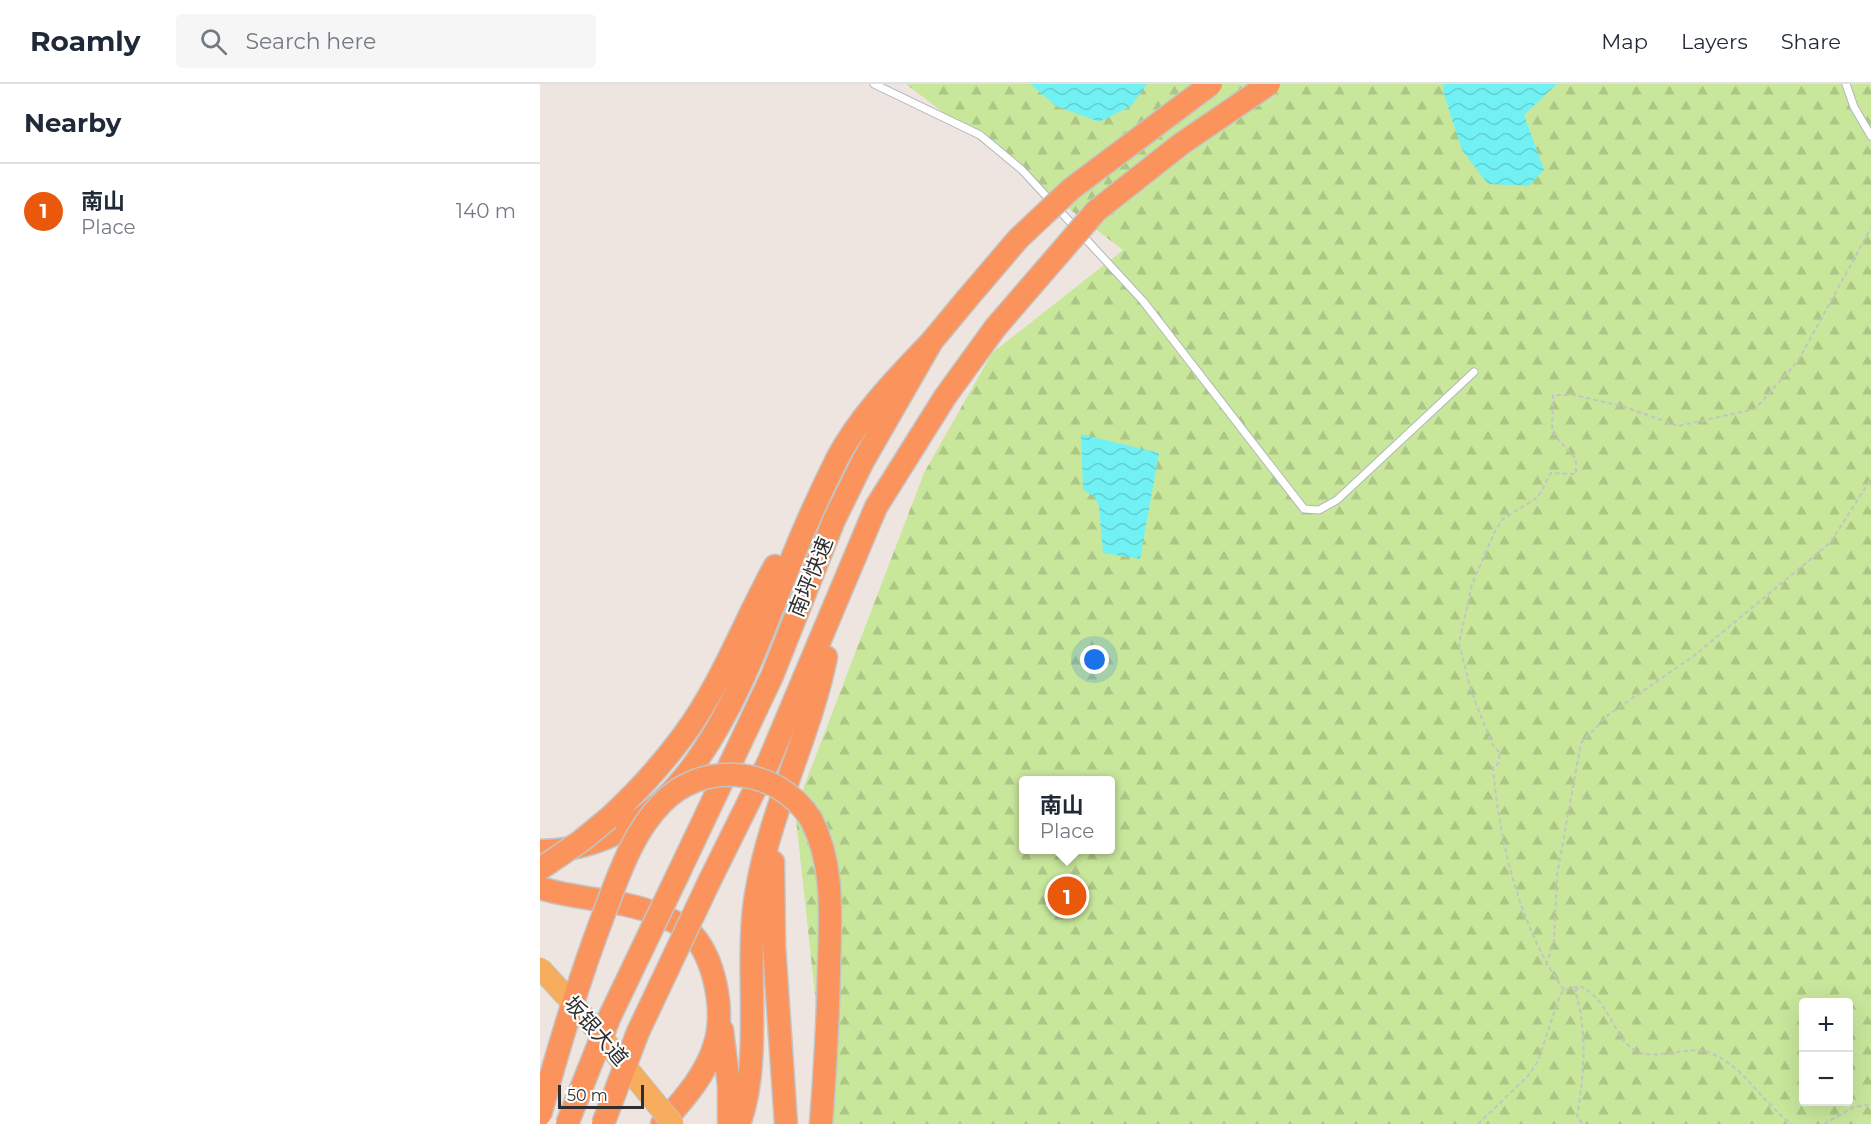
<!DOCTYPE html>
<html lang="en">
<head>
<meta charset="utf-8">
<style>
  body { margin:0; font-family:Montserrat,"Noto Sans SC",sans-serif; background:#f6f6f7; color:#1f2937 }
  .controls { position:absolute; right:18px; bottom:18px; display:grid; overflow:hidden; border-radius:6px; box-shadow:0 6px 24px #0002 }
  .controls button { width:54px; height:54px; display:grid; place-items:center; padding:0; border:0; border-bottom:2px solid #e0e1e3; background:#fff; color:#1f2937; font:30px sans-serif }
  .scale { position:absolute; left:18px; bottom:15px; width:86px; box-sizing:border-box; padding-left:6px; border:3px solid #2e2e2e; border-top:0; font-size:16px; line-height:21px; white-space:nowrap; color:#2e2e2e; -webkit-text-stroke:4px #fff; paint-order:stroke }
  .you { position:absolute; left:555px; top:576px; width:21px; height:21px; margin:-15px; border:4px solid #fff; border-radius:50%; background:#1a73e8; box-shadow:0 0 0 9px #1a73e833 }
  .badge { display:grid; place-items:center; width:39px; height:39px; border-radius:50%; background:#ea580c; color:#fff; font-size:20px; font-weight:700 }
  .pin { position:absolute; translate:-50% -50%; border:3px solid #fff; box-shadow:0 2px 6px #0006 }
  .popup { position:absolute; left:479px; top:692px; width:96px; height:78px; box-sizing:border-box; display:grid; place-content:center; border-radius:6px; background:#fff; filter:drop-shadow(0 2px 4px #0005); font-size:20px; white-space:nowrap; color:#747a83 }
  .popup b { font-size:22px; color:#1f2937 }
  .popup::after { content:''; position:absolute; left:50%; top:100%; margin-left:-12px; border:12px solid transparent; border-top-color:#fff }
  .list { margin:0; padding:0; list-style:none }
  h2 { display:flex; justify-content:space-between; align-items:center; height:78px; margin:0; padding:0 24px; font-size:26px }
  h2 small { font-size:20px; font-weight:400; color:#747a83 }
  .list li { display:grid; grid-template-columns:39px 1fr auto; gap:18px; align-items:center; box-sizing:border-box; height:96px; padding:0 24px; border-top:2px solid #e0e1e3 }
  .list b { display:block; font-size:22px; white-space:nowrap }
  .list p { margin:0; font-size:20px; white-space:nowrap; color:#747a83 }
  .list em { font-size:20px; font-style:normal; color:#747a83 }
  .icon { flex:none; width:33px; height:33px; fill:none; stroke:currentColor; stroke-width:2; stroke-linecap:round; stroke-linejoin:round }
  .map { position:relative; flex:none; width:1331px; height:1040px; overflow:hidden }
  header { display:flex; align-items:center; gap:36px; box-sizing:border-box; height:84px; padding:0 30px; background:#fff; border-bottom:2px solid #e0e1e3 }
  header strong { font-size:28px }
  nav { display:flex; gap:33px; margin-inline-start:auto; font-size:21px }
  .search { width:420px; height:54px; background:#f6f6f7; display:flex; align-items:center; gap:15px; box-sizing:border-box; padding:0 21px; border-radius:6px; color:#747a83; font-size:22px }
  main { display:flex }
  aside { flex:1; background:#fff }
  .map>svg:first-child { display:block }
  .forest { fill:url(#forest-firs); fill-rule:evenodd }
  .water { fill:url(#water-waves) }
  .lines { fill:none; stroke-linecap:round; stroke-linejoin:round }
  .service-casing { stroke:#b0b6be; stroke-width:9 }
  .trunk-casing { stroke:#c4c4c4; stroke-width:25 }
  .path { stroke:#c4c4c4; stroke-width:2; stroke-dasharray:4.5 3; stroke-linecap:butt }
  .service { stroke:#fff; stroke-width:7 }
  .trunk { stroke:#fa945c; stroke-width:22 }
  .primary-bridge-casing { stroke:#c4c4c4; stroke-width:23; stroke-linecap:butt }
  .trunk-bridge-casing { stroke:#c4c4c4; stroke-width:25; stroke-linecap:butt }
  .primary-bridge { stroke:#f6ad5e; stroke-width:21 }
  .trunk-bridge { stroke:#fa945c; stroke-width:22 }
  .labels { text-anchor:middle; stroke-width:4.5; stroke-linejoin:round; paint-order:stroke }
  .street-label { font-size:21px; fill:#2e2e2e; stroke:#fff }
</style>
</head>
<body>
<header>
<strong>Roamly</strong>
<div class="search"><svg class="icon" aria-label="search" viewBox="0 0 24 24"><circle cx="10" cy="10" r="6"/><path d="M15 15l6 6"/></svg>Search here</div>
<nav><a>Map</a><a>Layers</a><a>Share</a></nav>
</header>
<main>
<aside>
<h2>Nearby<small></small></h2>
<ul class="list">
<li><span class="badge">1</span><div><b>南山</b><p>Place</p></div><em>140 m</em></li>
</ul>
</aside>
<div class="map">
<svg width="1331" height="1040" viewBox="0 0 1331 1040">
  <defs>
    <pattern id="forest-firs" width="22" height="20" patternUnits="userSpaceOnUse" patternTransform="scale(1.5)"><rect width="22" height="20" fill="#c8e79b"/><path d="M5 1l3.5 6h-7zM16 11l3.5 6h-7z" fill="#acc686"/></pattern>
    <pattern id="water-waves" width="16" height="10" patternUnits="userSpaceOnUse" patternTransform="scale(1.5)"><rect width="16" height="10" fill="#71f1f3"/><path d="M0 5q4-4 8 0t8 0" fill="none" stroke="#62cfd1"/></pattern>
  </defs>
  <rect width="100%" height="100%" fill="#efe5e0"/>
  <!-- forest -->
  <path class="forest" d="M366 0H1331V1040H289L255 726 384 389 452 269 583 166ZM484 696H570V766H484ZM1264 918H1308V1018H1264Z"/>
  <!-- water -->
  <g class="water">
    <path d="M490 0H607L591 22 559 38 516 22Z"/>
    <path d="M904 0H1017L984 31 1004 86 989 102 948 100 922 66 903 8Z"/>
    <path d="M541 350 619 369 600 475 563 469 559 423 555 413 543 406Z"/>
  </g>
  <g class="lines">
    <defs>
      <g id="service">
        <path d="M334 0 440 51 482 86 603 217 764 425 779 426 797 416 934 288"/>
        <path d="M1306 0 1314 23 1331 52"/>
      </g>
      <g id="trunk">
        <path d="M69 734C96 709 121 682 143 652 181 601 204 538 235 482"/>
        <path d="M271 735C295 782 290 832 289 884 288 936 285 988 281 1040"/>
        <path d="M0 767C152 766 204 592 251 477 265 442 281 407 298 373 321 330 359 292 392 257"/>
        <path d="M233 778 234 862 246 1040"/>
        <path d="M141 784 232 592 294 436 323 377 392 257 426 216"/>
        <path d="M170 796 229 677 336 423 405 313 455 244"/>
        <path d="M0 804C38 816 80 815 117 830 127 834 141 840 149 847 175 872 185 927 175 960 166 991 143 1016 122 1040"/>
        <path d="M182 946 189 1002V1040"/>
        <path d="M199 1040C224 973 203 878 217 805 231 725 270 652 286 573"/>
      </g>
    </defs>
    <!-- service casing -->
    <use href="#service" class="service-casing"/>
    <!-- trunk casing -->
    <use href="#trunk" class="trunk-casing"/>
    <!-- path -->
    <g class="path">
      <path d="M1006 881 1014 858 1017 791 1041 659 1068 631 1155 571 1290 459 1331 395"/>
      <path d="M1038 904 1035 907C1048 947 1044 992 1037 1033L1043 1040"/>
      <path d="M1024 906C980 845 959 757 953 683L958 680 960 669 952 660 931 607 919 559 932 500 955 447 963 435 998 413 1011 389 1036 390V375L1012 348 1013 311H1034L1085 323 1138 342 1215 325 1258 277 1331 144"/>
      <path d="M938 1040 989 991 998 977 1020 911 1024 906 1040 902C1072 918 1073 955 1096 967 1117 978 1149 959 1173 970 1206 985 1223 1020 1252 1040"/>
      <path d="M1284 1040 1314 1023 1331 1020"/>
    </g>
    <!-- service -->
    <use href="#service" class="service"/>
    <!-- trunk -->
    <use href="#trunk" class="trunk"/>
    <defs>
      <path id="primary-bridge" d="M0 884 47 935 133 1040"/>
      <g id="trunk-bridge">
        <path d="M426 216 478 155 531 105 671 0"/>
        <path d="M455 244 556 127 641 60 729 0"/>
        <path d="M0 785 41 757 69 734"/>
        <path d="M0 1031C19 962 39 894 65 827 79 790 93 748 122 719 141 699 168 689 196 691 227 693 254 709 271 735"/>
        <path d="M27 1040 70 932 141 784"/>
        <path d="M63 1040 98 948 170 796"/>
      </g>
    </defs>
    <!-- primary-bridge casing -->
    <use href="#primary-bridge" class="primary-bridge-casing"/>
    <!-- trunk-bridge casing -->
    <use href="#trunk-bridge" class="trunk-bridge-casing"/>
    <!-- primary-bridge -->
    <use href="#primary-bridge" class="primary-bridge"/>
    <!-- trunk-bridge -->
    <use href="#trunk-bridge" class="trunk-bridge"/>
  </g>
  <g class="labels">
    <!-- street labels -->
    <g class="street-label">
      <text transform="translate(271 493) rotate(-68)" y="7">南坪快速</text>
      <text transform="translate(56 947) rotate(49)" y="7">坂银大道</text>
    </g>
  </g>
</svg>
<div class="controls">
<button>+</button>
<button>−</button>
</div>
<div class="scale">50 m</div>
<div class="you"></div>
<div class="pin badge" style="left:527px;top:812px">1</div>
<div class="popup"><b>南山</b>Place</div>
</div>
</main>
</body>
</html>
